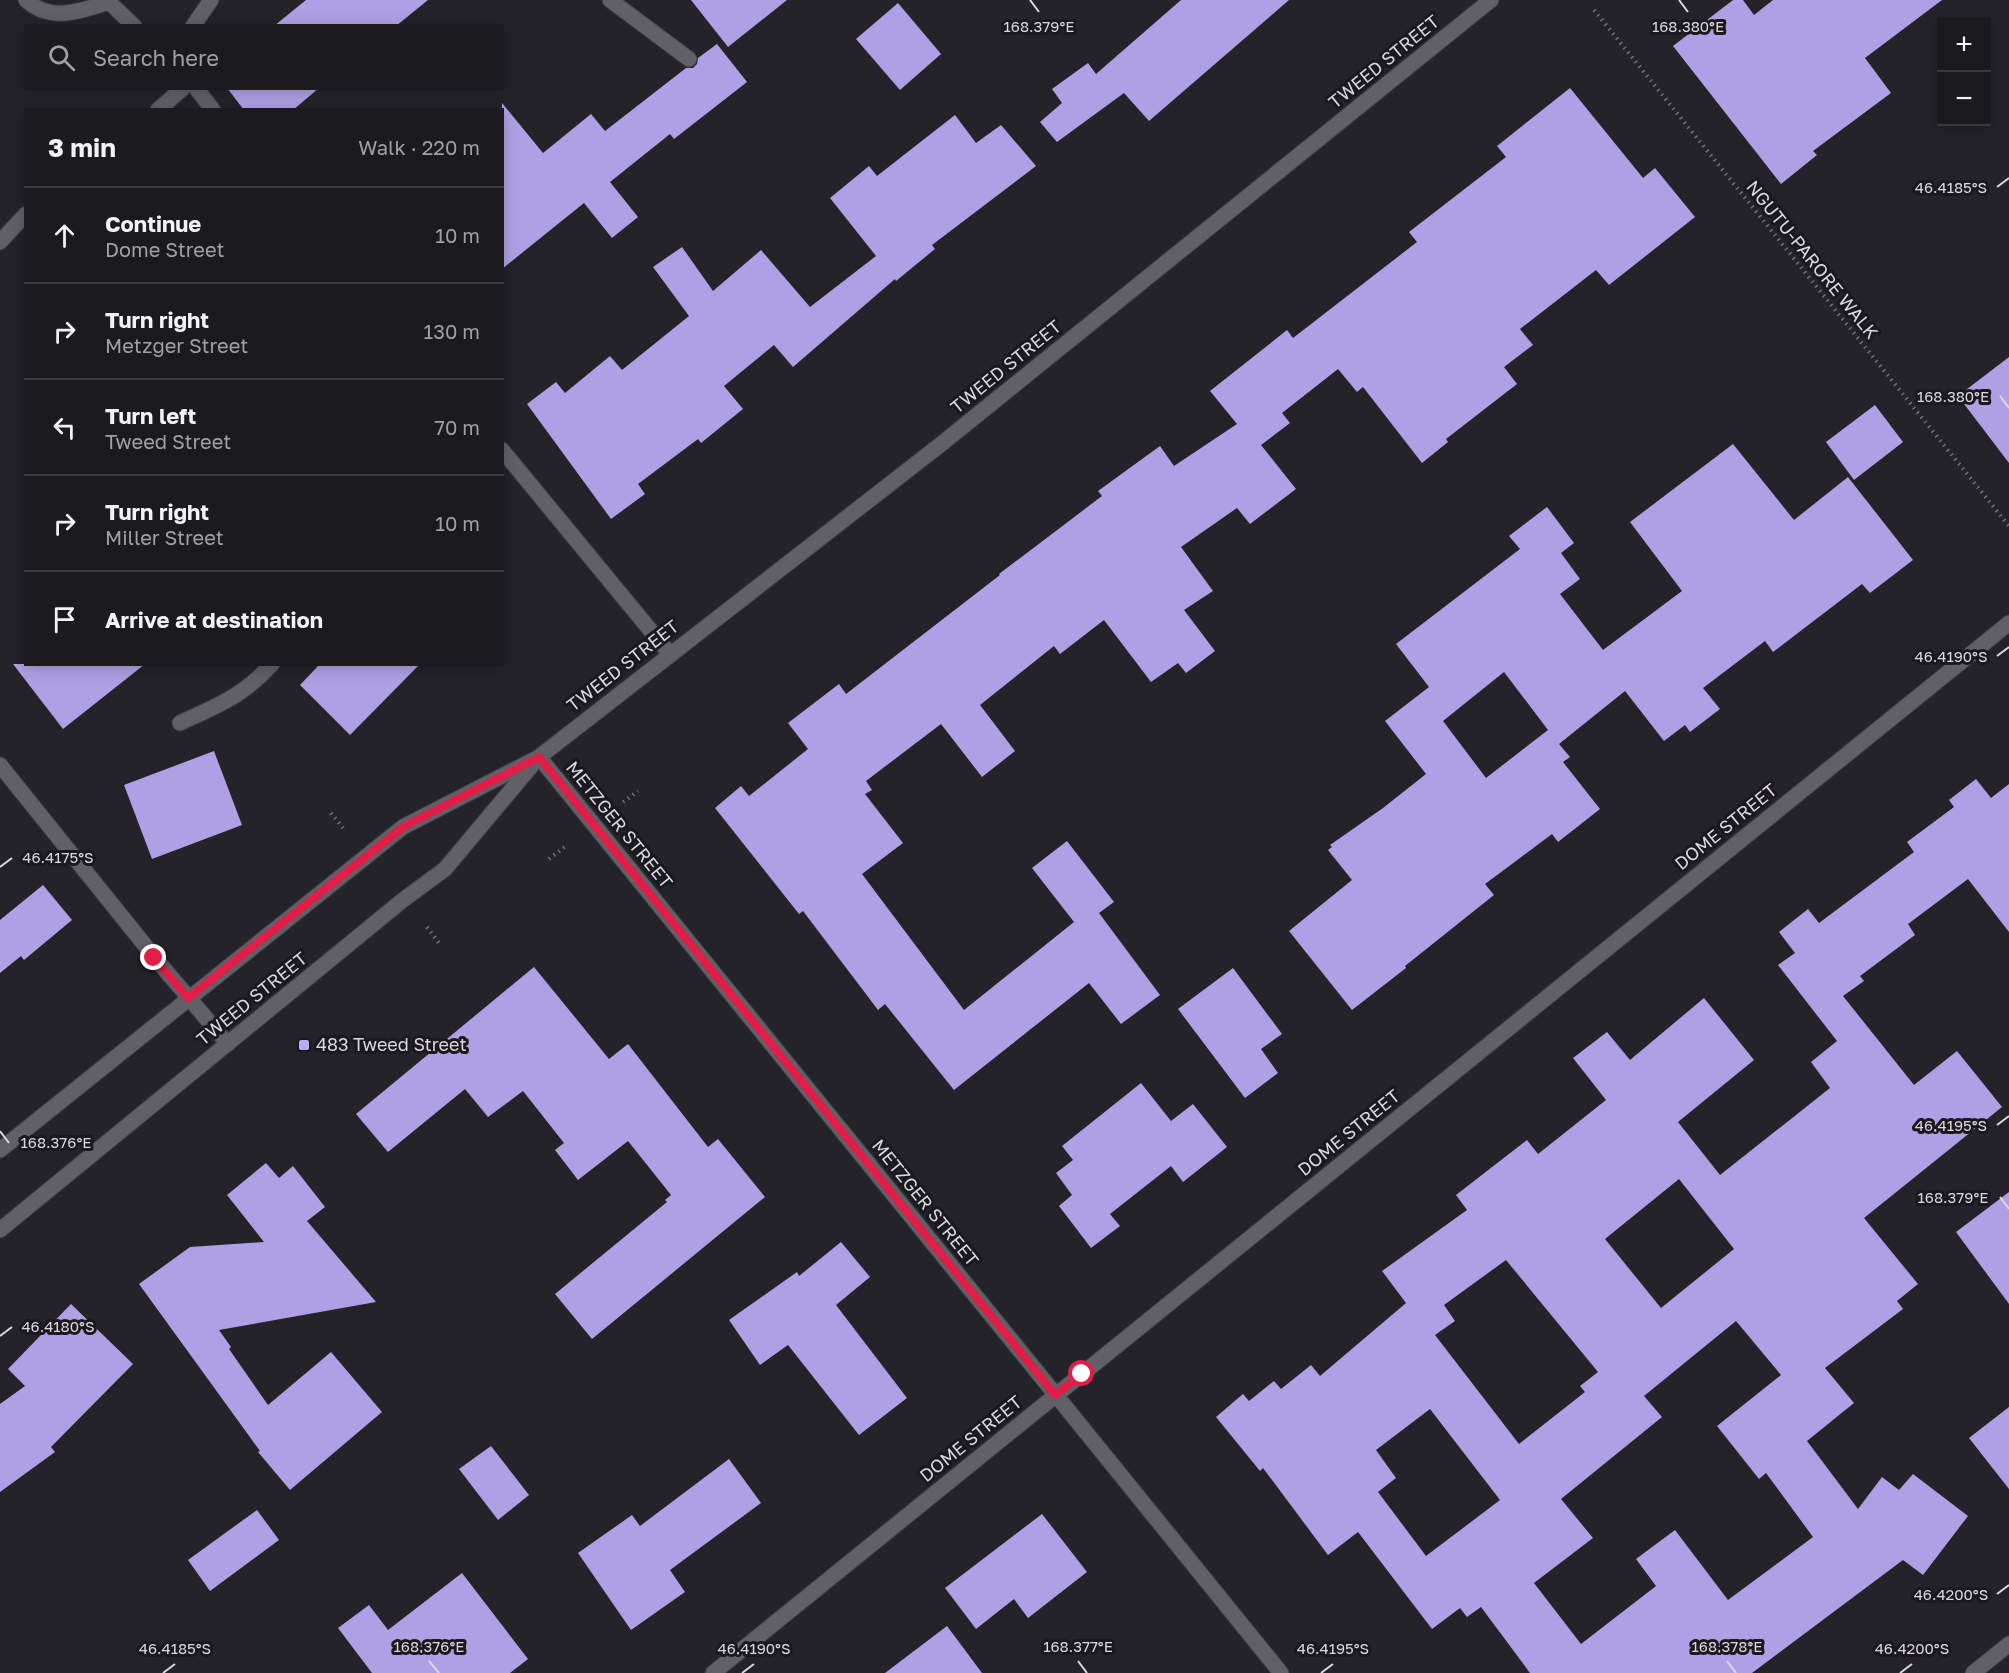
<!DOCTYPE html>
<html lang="en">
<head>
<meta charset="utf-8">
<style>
  body { margin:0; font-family:"Golos Text",sans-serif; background:#242328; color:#f1f3f6 }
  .controls { position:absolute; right:18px; top:18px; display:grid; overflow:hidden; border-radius:0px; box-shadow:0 3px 15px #0003 }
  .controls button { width:54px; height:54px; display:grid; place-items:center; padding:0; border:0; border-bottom:2px solid #39383d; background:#1b1a1f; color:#f1f3f6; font:30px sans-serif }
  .stop { position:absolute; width:18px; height:18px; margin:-14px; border:4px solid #e11d48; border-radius:50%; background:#fff }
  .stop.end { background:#e11d48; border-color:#fff; box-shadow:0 2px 6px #0008 }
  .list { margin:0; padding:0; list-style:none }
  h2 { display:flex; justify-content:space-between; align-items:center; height:78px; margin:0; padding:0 24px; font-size:26px }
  h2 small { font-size:20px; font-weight:400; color:#a0a1a4 }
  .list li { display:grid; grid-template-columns:39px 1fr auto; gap:18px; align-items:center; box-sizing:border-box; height:96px; padding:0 24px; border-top:2px solid #39383d }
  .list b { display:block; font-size:22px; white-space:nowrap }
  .list p { margin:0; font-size:20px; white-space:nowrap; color:#a0a1a4 }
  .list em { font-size:20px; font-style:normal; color:#a0a1a4 }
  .icon { flex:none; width:33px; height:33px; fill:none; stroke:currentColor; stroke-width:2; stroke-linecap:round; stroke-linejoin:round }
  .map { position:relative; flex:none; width:2009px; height:1673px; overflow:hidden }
  .search { position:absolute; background:#1b1a1f; box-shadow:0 3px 15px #0003; left:24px; top:24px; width:480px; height:66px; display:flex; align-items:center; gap:15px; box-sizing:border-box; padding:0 21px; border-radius:0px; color:#a0a1a4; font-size:22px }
  .panel { position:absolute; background:#1b1a1f; box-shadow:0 3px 15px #0003; left:24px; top:108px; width:480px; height:558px; border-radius:0px }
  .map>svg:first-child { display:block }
  .building { fill:#afa0e5; fill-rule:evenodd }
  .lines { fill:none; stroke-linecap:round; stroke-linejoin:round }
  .lane-casing { stroke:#3e3d43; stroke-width:17 }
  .street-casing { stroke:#3e3d43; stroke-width:17 }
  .secondary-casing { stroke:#3e3d43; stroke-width:17 }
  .path { stroke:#727176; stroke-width:4; stroke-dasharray:1.5 4.5; stroke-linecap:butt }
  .lane { stroke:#616067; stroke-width:15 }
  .street { stroke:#616067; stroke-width:15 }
  .secondary { stroke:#616067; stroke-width:15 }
  .route { stroke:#e11d48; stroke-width:8 }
  .ticks { fill:none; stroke:#dad9dd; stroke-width:2 }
  .poi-dot { fill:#bbaaf6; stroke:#1b191f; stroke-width:2 }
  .labels { text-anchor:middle; stroke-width:6; stroke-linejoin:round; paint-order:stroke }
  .street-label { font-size:18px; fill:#dad9dd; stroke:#1b191f }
  .poi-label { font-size:18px; fill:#dad9dd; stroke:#1b191f; text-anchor:start }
  .ticks-label { font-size:15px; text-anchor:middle; fill:#dad9dd; stroke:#1b191f; stroke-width:6; stroke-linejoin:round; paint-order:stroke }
</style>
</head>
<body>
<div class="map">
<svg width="2009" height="1673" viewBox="0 0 2009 1673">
  <rect width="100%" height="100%" fill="#242329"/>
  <!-- building -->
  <g class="building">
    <path d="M306 0H428L396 26H274Z"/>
    <path d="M691 0H787L728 47Z"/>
    <path d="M1181 0H1289L1149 121 1124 93 1057 142 1040 122 1062 103 1052 89 1088 63 1096 74Z"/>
    <path d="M1733 0H1743L1754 15 1773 0H1942L1865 58 1891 93 1813 151 1817 155 1781 184 1673 46Z"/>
    <path d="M898 3 941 54 900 90 856 39Z"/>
    <path d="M717 44 747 82 674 139 670 134 610 182 638 217 612 238 584 203 502 269V103L543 153 591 114 605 131 686 68H693L697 64 698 58Z"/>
    <path d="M227 88H319L293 110H244Z"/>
    <path d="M1570 88 1643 178 1655 168 1695 217 1609 285 1596 270 1520 329 1533 345 1504 367 1517 384 1446 439 1448 442 1422 463 1363 387 1357 392 1338 369 1282 413 1290 423 1261 445 1296 489 1250 524 1237 508 1181 547 1213 591 1184 610 1215 651 1186 673 1178 663 1151 682 1104 620 1060 654 1054 646 980 705 1015 751 982 777 941 724 866 781 872 790 865 794 903 843 862 874 964 1010 1074 922 1032 868 1067 841 1114 902 1099 913 1160 995 1121 1024 1089 983 954 1090 885 1004 878 1010 803 911 799 914 715 808 741 786 749 796 808 749 788 723 839 684 846 694 1000 575 999 574 1102 496 1098 491 1160 446 1174 466 1237 424 1210 391 1287 330 1293 338 1417 242 1409 232 1506 157 1497 146Z"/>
    <path d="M955 115 976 143 1001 125 1036 166 932 245 935 249 896 281 895 279 793 367 774 345 724 386 743 409 701 443 698 439 638 484 645 494 611 519 527 404 556 382 565 393 610 356 622 370 689 316 653 267 682 247 713 291 761 250 810 307 876 256 830 198 869 166 877 176Z"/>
    <path d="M2009 357V463L1958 396Z"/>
    <path d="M1875 405 1903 442 1854 480 1826 442Z"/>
    <path d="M1733 444 1794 520 1848 477 1913 560 1870 593 1862 584 1773 652 1765 641 1703 688 1720 709 1690 732 1685 725 1664 741 1625 691 1559 744 1570 757 1563 762 1600 809 1558 842 1552 834 1485 884 1494 895 1405 966 1406 968 1352 1010 1289 931 1352 880 1328 850 1332 847 1330 845 1383 808 1426 774 1385 721 1429 687 1396 644 1520 549 1509 536 1547 507 1574 543 1561 553 1580 579 1560 594 1603 650 1682 591 1630 522ZM1504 672 1548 730 1486 778 1443 721Z"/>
    <path d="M13 664H145L63 729Z"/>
    <path d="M320 664H420L350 735 300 685Z"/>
    <path d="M214 751 242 825 152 859 124 785Z"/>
    <path d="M1976 779 1991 798 2009 784V932L1968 879 1908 924 1915 935 1860 976 1864 981 1843 996 1914 1085 1957 1051 2002 1107 1864 1218 1918 1284 1897 1301 1903 1309 1825 1368 1854 1403 1807 1441 1858 1509 1882 1477 1899 1490 1913 1474 1968 1516 1923 1575 1903 1560 1752 1673H1530L1481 1607 1467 1617 1460 1608 1432 1629 1358 1532 1328 1555 1263 1468 1260 1471 1216 1417 1243 1394 1249 1401 1274 1381 1281 1389 1311 1365 1320 1376 1406 1303 1382 1271 1467 1210 1456 1195 1527 1140 1538 1154 1606 1100 1573 1058 1607 1032 1630 1060 1704 998 1754 1060 1678 1122 1720 1175 1830 1088 1811 1062 1837 1041 1778 965 1795 953 1779 932 1808 909 1819 923 1914 852 1907 842 1954 807 1949 800ZM1679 1179 1734 1249 1661 1308 1605 1239ZM1506 1260 1598 1372 1580 1386 1585 1392 1519 1444 1435 1335 1455 1321 1444 1305ZM1736 1321 1781 1375 1717 1426 1759 1479 1766 1473 1813 1537 1728 1600 1675 1530 1636 1559 1656 1586 1581 1644 1534 1583 1593 1538 1561 1499 1662 1417 1644 1396ZM1430 1409 1500 1500 1426 1556 1378 1492 1396 1478 1376 1450Z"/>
    <path d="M43 885 72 920 24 960 21 956 0 973V920Z"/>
    <path d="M534 967 609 1059 628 1044 708 1147 718 1139 765 1197 592 1339 555 1294 667 1202 665 1200 671 1195 628 1141 578 1180 555 1150 564 1143 523 1091 488 1117 465 1089 388 1152 356 1114Z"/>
    <path d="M1233 968 1282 1034 1261 1049 1278 1073 1245 1098 1178 1009Z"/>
    <path d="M1141 1083 1171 1121 1193 1104 1227 1147 1183 1182 1171 1166 1110 1214 1120 1226 1091 1248 1059 1206 1072 1195 1056 1173 1073 1160 1062 1146Z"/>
    <path d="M266 1163 279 1178 293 1166 325 1207 307 1221 376 1302 219 1330 231 1347 229 1349 268 1405 331 1352 382 1412 290 1490 258 1452 260 1451 139 1284 190 1247 264 1242 227 1195Z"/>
    <path d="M2009 1192V1304L1956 1232Z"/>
    <path d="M841 1242 870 1277 836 1305 907 1398 859 1435 788 1345 760 1365 729 1320 797 1272 799 1276Z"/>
    <path d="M71 1304 133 1364 51 1447 55 1452 0 1492V1404L25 1386 8 1369Z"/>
    <path d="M2009 1407V1489L1969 1438Z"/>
    <path d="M491 1446 529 1495 498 1520 459 1469Z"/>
    <path d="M729 1459 761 1503 670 1570 685 1592 631 1630 578 1553 632 1515 640 1526Z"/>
    <path d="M257 1510 279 1540 210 1591 188 1560Z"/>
    <path d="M1042 1514 1087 1572 1028 1618 1014 1599 976 1629 945 1588Z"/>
    <path d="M462 1573 528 1659 510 1673H372L338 1628 369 1605 388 1630Z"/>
    <path d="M947 1626 982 1673H885Z"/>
  </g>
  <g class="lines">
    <defs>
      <g id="lane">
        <path d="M26 0C51 23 80 11 109 2"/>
        <path d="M107 0 134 26"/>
        <path d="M610 0 689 59"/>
        <path d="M193 26 211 0"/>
        <path d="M196 88 213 110"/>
        <path d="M158 110 183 88"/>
        <path d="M0 242 26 214"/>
        <path d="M502 450 670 654"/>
        <path d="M180 723C218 705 242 697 272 664"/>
      </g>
      <g id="street">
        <path d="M539 757 1281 1673"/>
        <path d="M0 765 160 964 228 1044"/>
        <path d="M713 1673 2009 623"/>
        <path d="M1973 1673 2009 1644"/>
      </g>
      <g id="secondary">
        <path d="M0 1150 403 827 539 757 940 445 1491 0"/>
        <path d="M0 1230 403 900 445 869 533 764"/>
      </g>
    </defs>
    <!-- lane casing -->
    <use href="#lane" class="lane-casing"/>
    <!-- street casing -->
    <use href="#street" class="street-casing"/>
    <!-- secondary casing -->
    <use href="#secondary" class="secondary-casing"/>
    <!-- path -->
    <g class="path">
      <path d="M1594 10 2009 526"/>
      <path d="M623 802 638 791"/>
      <path d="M331 813 343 828"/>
      <path d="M549 859 566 846"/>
      <path d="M427 927 441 946"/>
    </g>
    <!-- lane -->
    <use href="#lane" class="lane"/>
    <!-- street -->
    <use href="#street" class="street"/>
    <!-- secondary -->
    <use href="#secondary" class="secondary"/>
  </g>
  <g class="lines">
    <!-- route -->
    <path class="route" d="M154 958 188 998 403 827 539 757 1055 1395 1082 1374"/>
  </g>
  <!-- ticks -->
  <path class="ticks" d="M1030 0 1039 12M1679 0 1688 12M1997 187 2009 178M2000 396 2009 408M1997 656 2009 647M0 867 12 858M1997 1125 2009 1116M0 1131 9 1143M2000 1197 2009 1209M0 1336 12 1327M1997 1594 2009 1585M429 1661 439 1673M1078 1661 1087 1673M1727 1661 1736 1673M163 1673 175 1664M742 1673 754 1664M1321 1673 1333 1664M1900 1673 1912 1664"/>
  <!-- markers -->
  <rect class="poi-dot" x="298" y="1039" width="12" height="12" rx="3"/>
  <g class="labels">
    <!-- street labels -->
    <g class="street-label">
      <text transform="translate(1384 62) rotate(-39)" y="6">TWEED STREET</text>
      <text transform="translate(1812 260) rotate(51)" y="6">NGUTU-PARORE WALK</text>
      <text transform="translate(1006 367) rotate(-39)" y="6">TWEED STREET</text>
      <text transform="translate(623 666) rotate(-38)" y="6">TWEED STREET</text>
      <text transform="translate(619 825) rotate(51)" y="6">METZGER STREET</text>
      <text transform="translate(1726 827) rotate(-39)" y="6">DOME STREET</text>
      <text transform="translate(252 999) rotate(-39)" y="6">TWEED STREET</text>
      <text transform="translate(1349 1133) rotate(-39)" y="6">DOME STREET</text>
      <text transform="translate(925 1203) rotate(51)" y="6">METZGER STREET</text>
      <text transform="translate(971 1439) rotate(-39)" y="6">DOME STREET</text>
    </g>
    <!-- poi labels -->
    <g class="poi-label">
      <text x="316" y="1051">483 Tweed Street</text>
    </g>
  </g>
  <g class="ticks-label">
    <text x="1688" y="32">168.380°E</text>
    <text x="1039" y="32">168.379°E</text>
    <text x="1951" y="193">46.4185°S</text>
    <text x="1953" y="402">168.380°E</text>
    <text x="1951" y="662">46.4190°S</text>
    <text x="58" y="863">46.4175°S</text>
    <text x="1951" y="1131">46.4195°S</text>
    <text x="56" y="1148">168.376°E</text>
    <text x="1953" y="1203">168.379°E</text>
    <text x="58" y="1332">46.4180°S</text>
    <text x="1951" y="1600">46.4200°S</text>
    <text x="429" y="1652">168.376°E</text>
    <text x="1078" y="1652">168.377°E</text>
    <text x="1727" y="1652">168.378°E</text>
    <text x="175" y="1654">46.4185°S</text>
    <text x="754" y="1654">46.4190°S</text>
    <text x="1333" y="1654">46.4195°S</text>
    <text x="1912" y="1654">46.4200°S</text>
  </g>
</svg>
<div class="controls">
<button>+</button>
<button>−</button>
</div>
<div class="stop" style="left:1082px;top:1374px"></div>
<div class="stop end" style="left:154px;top:958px"></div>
<div class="search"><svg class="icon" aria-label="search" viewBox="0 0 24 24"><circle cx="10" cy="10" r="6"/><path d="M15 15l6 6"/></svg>Search here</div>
<section class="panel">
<h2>3 min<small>Walk · 220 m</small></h2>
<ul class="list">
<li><svg class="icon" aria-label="ahead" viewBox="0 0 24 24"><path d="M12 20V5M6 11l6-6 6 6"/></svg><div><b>Continue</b><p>Dome Street</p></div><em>10 m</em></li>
<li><svg class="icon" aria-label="right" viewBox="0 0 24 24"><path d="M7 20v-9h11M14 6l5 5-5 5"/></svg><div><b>Turn right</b><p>Metzger Street</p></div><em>130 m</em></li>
<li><svg class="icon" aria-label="left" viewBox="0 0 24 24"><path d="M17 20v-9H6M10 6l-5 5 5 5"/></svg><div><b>Turn left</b><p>Tweed Street</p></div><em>70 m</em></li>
<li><svg class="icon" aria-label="right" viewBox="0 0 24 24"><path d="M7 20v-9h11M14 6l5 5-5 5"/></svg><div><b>Turn right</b><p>Miller Street</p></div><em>10 m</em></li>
<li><svg class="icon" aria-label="arrive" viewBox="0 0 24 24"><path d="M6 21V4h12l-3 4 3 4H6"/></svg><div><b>Arrive at destination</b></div></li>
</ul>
</section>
</div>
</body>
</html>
